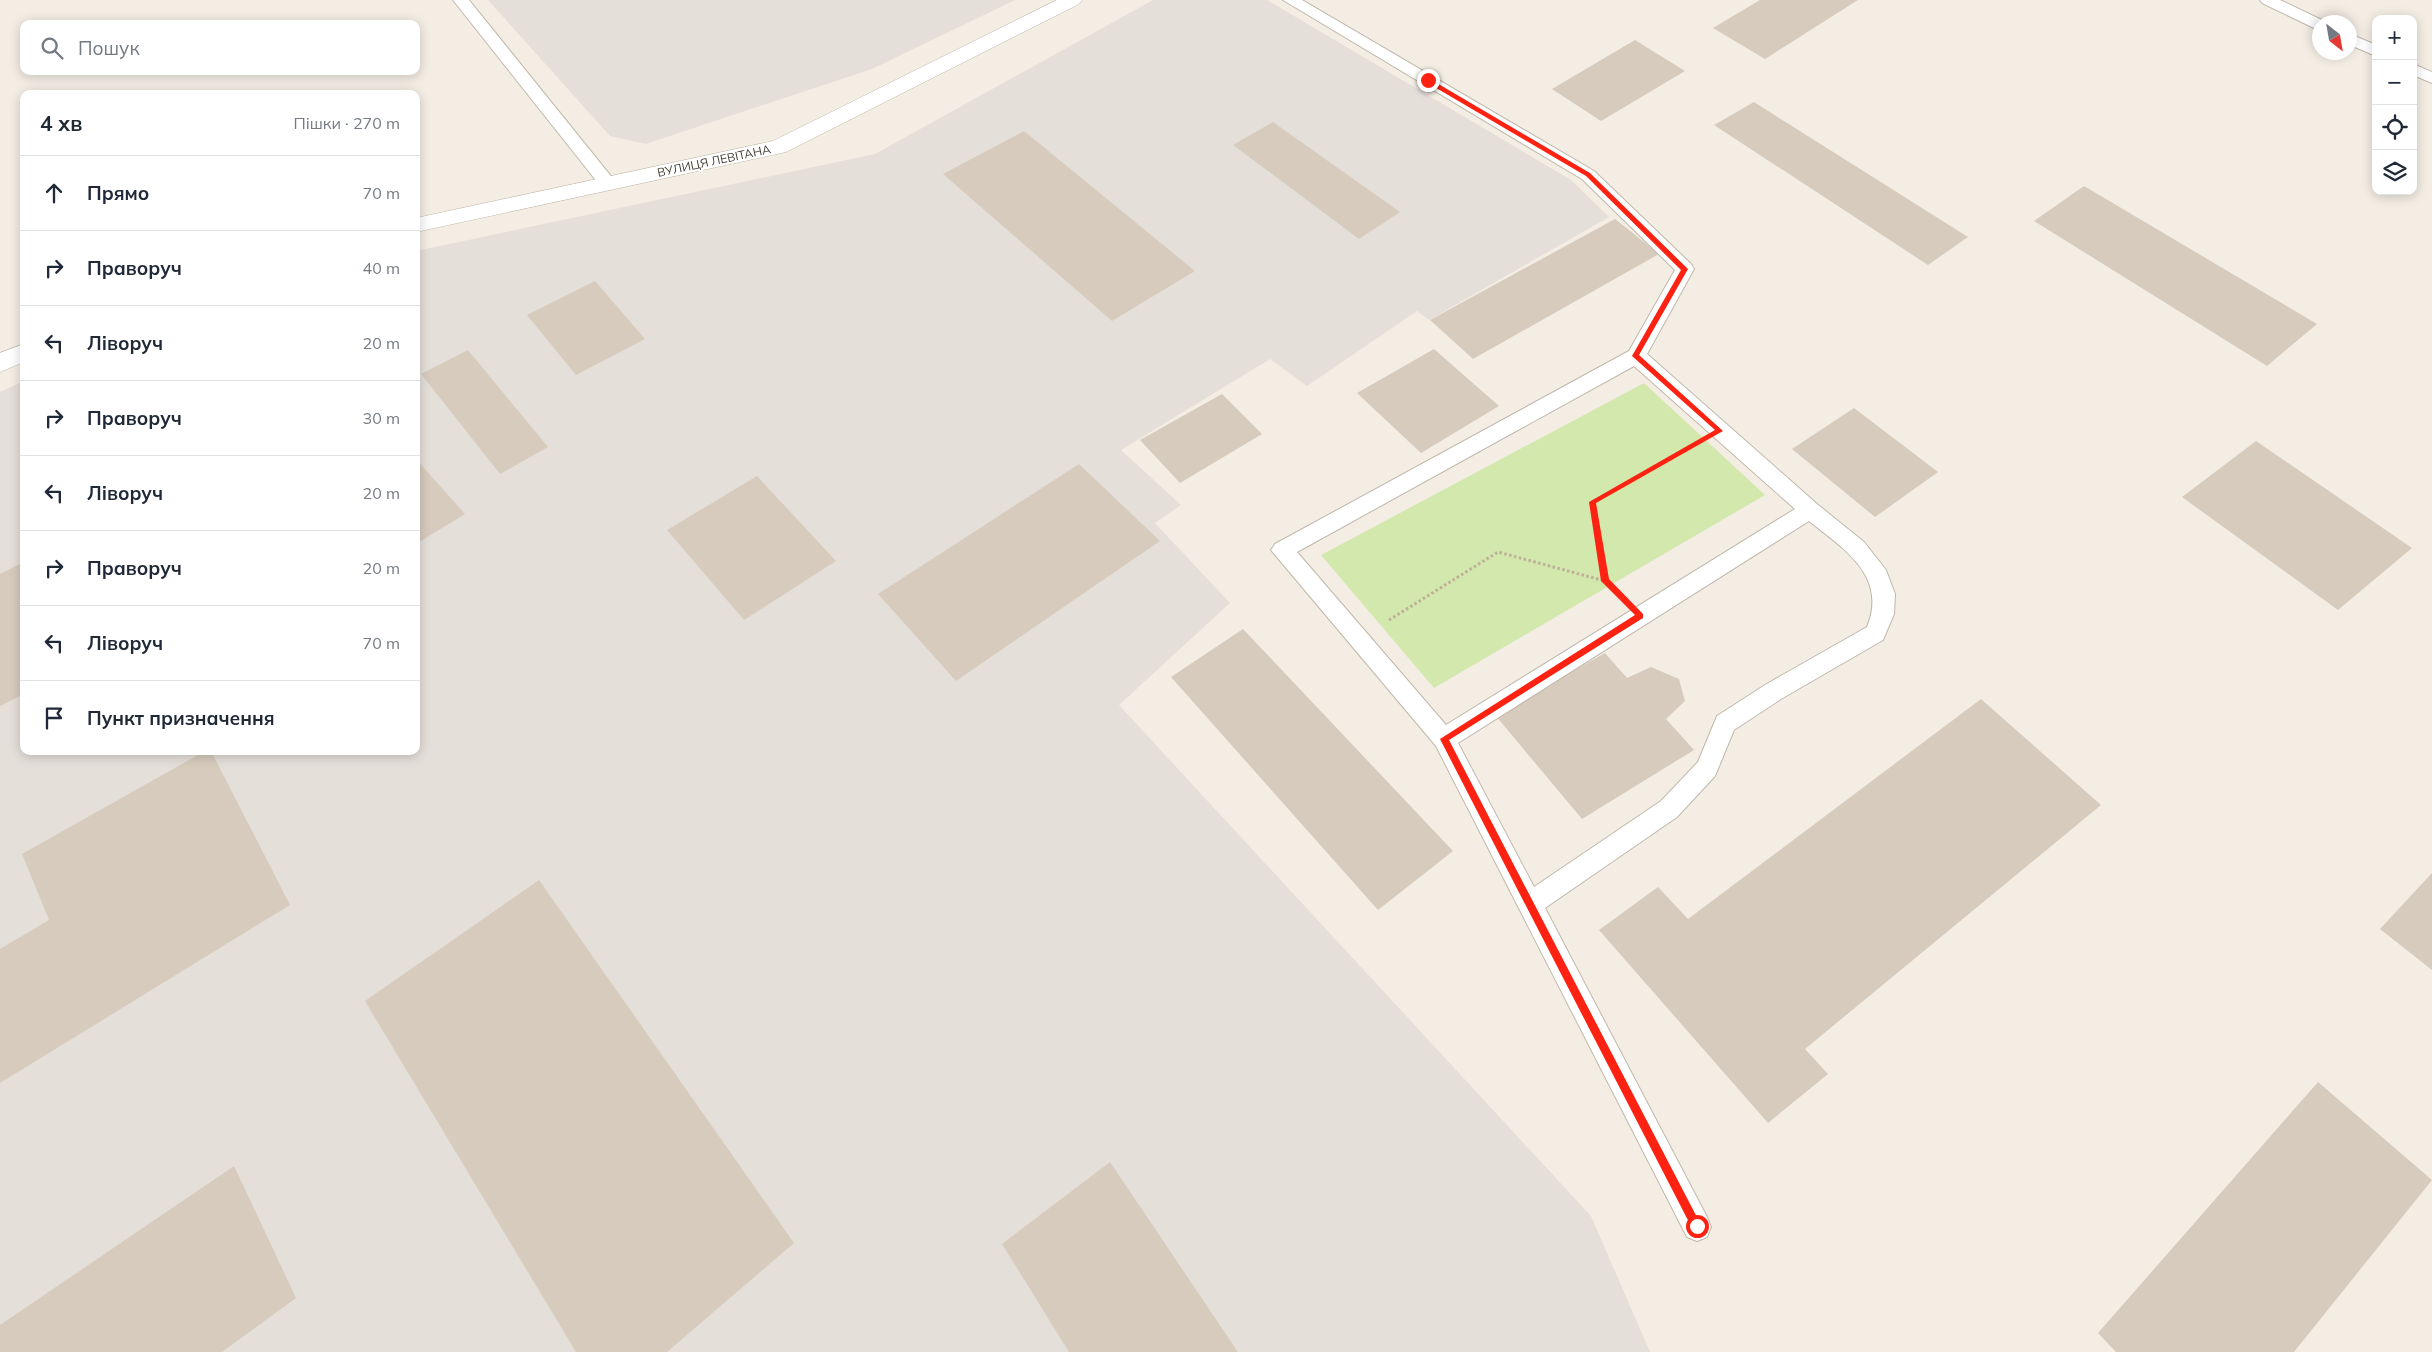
<!DOCTYPE html>
<html lang="uk">
<head>
<meta charset="utf-8">
<style>
  body { margin:0; font-family:Mulish,sans-serif; background:#f6f6f7; color:#1f2937 }
  .controls { position:absolute; right:15px; top:15px; display:grid; overflow:hidden; border-radius:10px; box-shadow:0 2px 12px #0003 }
  .controls button { width:45px; height:45px; display:grid; place-items:center; padding:0; border:0; border-bottom:1px solid #e0e1e3; background:#fff; color:#1f2937; font:25px sans-serif }
  .compass { position:absolute; left:2312px; top:15px; width:45px; height:45px; border-radius:50%; background:#fff; box-shadow:0 2px 12px #0003; rotate:149deg }
  .stop { position:absolute; width:15px; height:15px; margin:-11px; border:4px solid #fd2211; border-radius:50%; background:#fff }
  .stop.end { background:#fd2211; border-color:#fff; box-shadow:0 1px 5px #0008 }
  .list { margin:0; padding:0; list-style:none }
  h2 { display:flex; justify-content:space-between; align-items:center; height:65px; margin:0; padding:0 20px; font-size:21px }
  h2 small { font-size:16px; font-weight:400; color:#747a83 }
  .list li { display:grid; grid-template-columns:32px 1fr auto; gap:15px; align-items:center; box-sizing:border-box; height:75px; padding:0 20px; border-top:1px solid #e0e1e3 }
  .list b { display:block; font-size:19px; white-space:nowrap }
  .list em { font-size:16px; font-style:normal; color:#747a83 }
  .icon { flex:none; width:28px; height:28px; fill:none; stroke:currentColor; stroke-width:2; stroke-linecap:round; stroke-linejoin:round }
  .map { position:relative; flex:none; width:2432px; height:1352px; overflow:hidden }
  .search { position:absolute; background:#fff; box-shadow:0 2px 12px #0003; left:20px; top:20px; width:400px; height:55px; display:flex; align-items:center; gap:12px; box-sizing:border-box; padding:0 18px; border-radius:10px; color:#747a83; font-size:19px }
  .panel { position:absolute; background:#fff; box-shadow:0 2px 12px #0003; left:20px; top:90px; width:400px; height:665px; border-radius:10px }
  .map>svg:first-child { display:block }
  .industrial { fill:#e5dfda }
  .green { fill:#d2e8ac }
  .building { fill:#d7cbbd }
  .lines { fill:none; stroke-linecap:round; stroke-linejoin:round }
  .service-casing { stroke:#c1b7aa; stroke-width:2 }
  .minor-casing { stroke:#c1b7aa; stroke-width:1 }
  .path { stroke:#c0af98; stroke-width:3; stroke-dasharray:2.5 2.5; stroke-linecap:butt }
  .service { fill:#fff; fill-rule:evenodd }
  .minor { fill:#fff; fill-rule:evenodd }
  .route { fill:#fd2211 }
  .labels { text-anchor:middle; stroke-width:4; stroke-linejoin:round; paint-order:stroke }
  .far-street-label { font-size:12px; fill:#453d34; stroke:#fff }
</style>
</head>
<body>
<div class="map">
<svg width="2432" height="1352" viewBox="0 0 2432 1352">
  <rect width="100%" height="100%" fill="#f3ede4"/>
  <!-- industrial -->
  <g class="industrial">
    <path d="M488 0H1015L872 69 646 144 610 136Z"/>
    <path d="M1153 0H1267L1571 180 1609 217 1429 320 1417 311 1307 386 1270 359 1121 450 1181 505 1155 523 1230 603 1119 705 1591 1216 1650 1352H0V392L24 381V751H416V251L875 154Z"/>
  </g>
  <!-- green -->
  <path class="green" d="M1644 383 1765 495 1434 688 1321 555Z"/>
  <!-- building -->
  <g class="building">
    <path d="M1760 0H1858L1765 59 1713 28Z"/>
    <path d="M1635 40 1685 71 1601 121 1552 89Z"/>
    <path d="M1754 102 1968 237 1928 265 1714 125Z"/>
    <path d="M1273 122 1400 212 1359 239 1233 145Z"/>
    <path d="M1024 131 1195 271 1112 321 943 174Z"/>
    <path d="M2084 186 2317 324 2267 366 2034 221Z"/>
    <path d="M1615 219 1659 254 1473 359 1430 320Z"/>
    <path d="M595 281 645 339 576 375 527 315Z"/>
    <path d="M1434 349 1499 406 1421 453 1357 393Z"/>
    <path d="M468 350 548 447 500 474 421 374Z"/>
    <path d="M1222 394 1262 434 1180 483 1140 440Z"/>
    <path d="M1854 408 1938 472 1875 517 1792 449Z"/>
    <path d="M2256 441 2412 548 2338 610 2182 497Z"/>
    <path d="M416 459 465 514 416 544Z"/>
    <path d="M1079 464 1160 541 956 681 878 594Z"/>
    <path d="M757 476 836 561 744 620 667 530Z"/>
    <path d="M24 562V694L0 706V574Z"/>
    <path d="M1243 629 1453 851 1378 910 1171 677Z"/>
    <path d="M1605 653 1627 678 1651 667 1679 679 1685 701 1666 719 1694 750 1582 819 1495 715Z"/>
    <path d="M1981 699 2101 805 1805 1049 1828 1074 1768 1123 1599 930 1658 887 1688 919Z"/>
    <path d="M205 751H211L290 905 0 1083V949L49 920 22 854Z"/>
    <path d="M2432 873V970L2380 929Z"/>
    <path d="M539 880 794 1243 667 1352H576L365 1001Z"/>
    <path d="M2318 1082 2432 1180 2294 1352H2116L2098 1333Z"/>
    <path d="M1110 1162 1238 1352H1069L1002 1244Z"/>
    <path d="M234 1166 296 1298 222 1352H0V1325Z"/>
  </g>
  <g class="lines">
    <defs>
      <g id="service">
        <path d="M453 0H469L614 180 617 184 614 188H602Z"/>
        <path d="M1283 0H1302L1594 171 1691 264 1694 269 1647 354 1817 504 1864 542 1886 570 1895 594 1894 614 1883 640 1781 699 1734 730 1715 776 1677 817 1545 908 1707 1217 1711 1227 1707 1237 1697 1241 1687 1237 1436 746 1271 550 1275 544 1629 351 1675 270 1582 179ZM1634 366 1795 509 1446 725 1297 552ZM1809 521C1844 549 1888 576 1867 627L1765 685 1717 716 1698 762 1661 801 1534 887 1458 743Z"/>
        <path d="M2260 0H2280L2326 22H2320V30L2314 28 2262 3Z"/>
        <path d="M2350 34 2376 45V56L2350 45Z"/>
        <path d="M2413 64 2432 72V83L2413 75Z"/>
      </g>
      <g id="minor">
        <path d="M1057 0H1082L1079 4 786 152 416 232V218L773 141Z"/>
        <path d="M24 344V362L0 372V353Z"/>
      </g>
    </defs>
    <!-- service casing -->
    <use href="#service" class="service-casing"/>
    <!-- minor casing -->
    <use href="#minor" class="minor-casing"/>
    <!-- path -->
    <g class="path">
      <path d="M1605 581 1593 502 1688 448"/>
      <path d="M1389 620 1498 552 1605 581 1615 591"/>
    </g>
    <!-- service -->
    <use href="#service" class="service"/>
    <!-- minor -->
    <use href="#minor" class="minor"/>
  </g>
  <!-- route -->
  <path class="route" d="M1426 79H1430L1590 173 1688 269 1639 355 1723 431 1596 503 1609 579 1643 614V618L1449 740 1700 1223 1702 1226 1697 1232 1693 1230 1440 739 1635 615 1601 581 1589 502 1715 430 1632 356 1681 270 1586 176 1426 82Z"/>
  <g class="labels">
    <!-- far-street labels -->
    <g class="far-street-label">
      <text transform="translate(714 161) rotate(-12)" y="4">ВУЛИЦЯ ЛЕВІТАНА</text>
    </g>
  </g>
</svg>
<div class="controls">
<button>+</button>
<button>−</button>
<button><svg class="icon" aria-label="locate" viewBox="0 0 24 24"><circle cx="12" cy="12" r="6"/><path d="M12 2v4M12 18v4M2 12h4M18 12h4"/></svg></button>
<button><svg class="icon" aria-label="layers" viewBox="0 0 24 24"><path d="M12 4l9 5-9 5-9-5zM3 14l9 5 9-5"/></svg></button>
</div>
<svg class="compass" viewBox="-18 -18 36 36"><path d="M0-13l5 13h-10z" fill="#e53935"/><path d="M0 13l5-13h-10z" fill="#747a83"/></svg>
<div class="stop" style="left:1697px;top:1226px"></div>
<div class="stop end" style="left:1428px;top:80px"></div>
<div class="search"><svg class="icon" aria-label="search" viewBox="0 0 24 24"><circle cx="10" cy="10" r="6"/><path d="M15 15l6 6"/></svg>Пошук</div>
<section class="panel">
<h2>4 хв<small>Пішки · 270 m</small></h2>
<ul class="list">
<li><svg class="icon" aria-label="ahead" viewBox="0 0 24 24"><path d="M12 20V5M6 11l6-6 6 6"/></svg><div><b>Прямо</b></div><em>70 m</em></li>
<li><svg class="icon" aria-label="right" viewBox="0 0 24 24"><path d="M7 20v-9h11M14 6l5 5-5 5"/></svg><div><b>Праворуч</b></div><em>40 m</em></li>
<li><svg class="icon" aria-label="left" viewBox="0 0 24 24"><path d="M17 20v-9H6M10 6l-5 5 5 5"/></svg><div><b>Ліворуч</b></div><em>20 m</em></li>
<li><svg class="icon" aria-label="right" viewBox="0 0 24 24"><path d="M7 20v-9h11M14 6l5 5-5 5"/></svg><div><b>Праворуч</b></div><em>30 m</em></li>
<li><svg class="icon" aria-label="left" viewBox="0 0 24 24"><path d="M17 20v-9H6M10 6l-5 5 5 5"/></svg><div><b>Ліворуч</b></div><em>20 m</em></li>
<li><svg class="icon" aria-label="right" viewBox="0 0 24 24"><path d="M7 20v-9h11M14 6l5 5-5 5"/></svg><div><b>Праворуч</b></div><em>20 m</em></li>
<li><svg class="icon" aria-label="left" viewBox="0 0 24 24"><path d="M17 20v-9H6M10 6l-5 5 5 5"/></svg><div><b>Ліворуч</b></div><em>70 m</em></li>
<li><svg class="icon" aria-label="arrive" viewBox="0 0 24 24"><path d="M6 21V4h12l-3 4 3 4H6"/></svg><div><b>Пункт призначення</b></div></li>
</ul>
</section>
</div>
</body>
</html>
